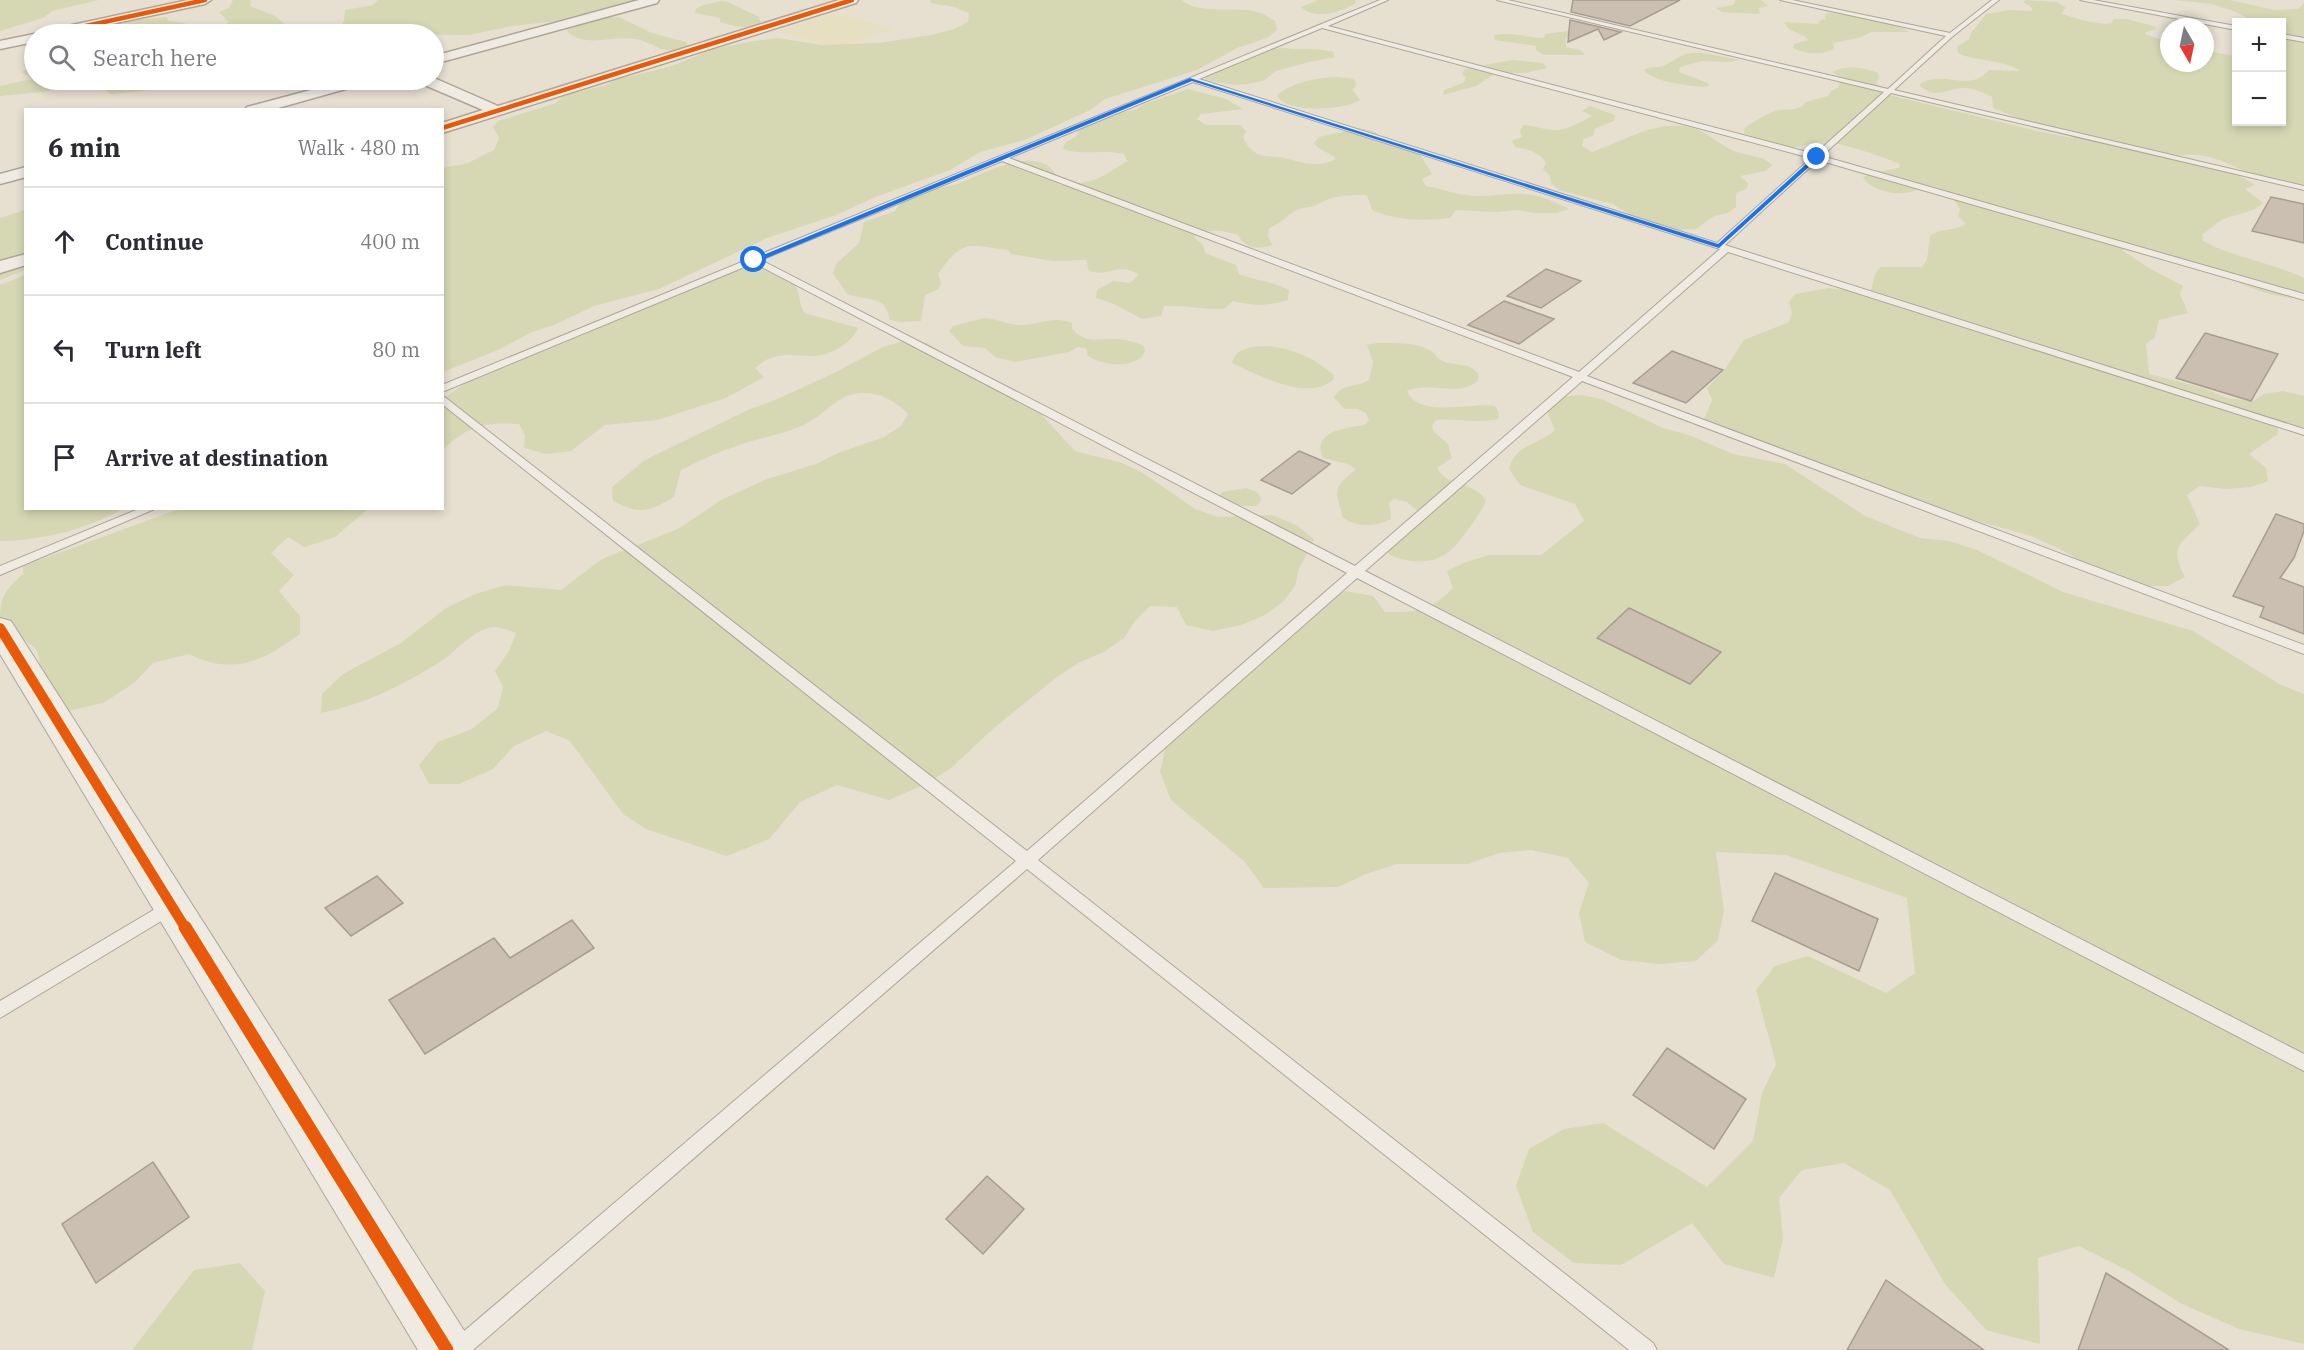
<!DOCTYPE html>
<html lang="en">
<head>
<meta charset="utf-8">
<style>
  body { margin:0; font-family:"IBM Plex Serif",serif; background:#f2f2f3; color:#2b2b33 }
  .controls { position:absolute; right:18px; top:18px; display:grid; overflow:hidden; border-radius:0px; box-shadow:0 3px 9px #0003 }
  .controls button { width:54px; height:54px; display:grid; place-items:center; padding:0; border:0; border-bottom:2px solid #e1e1e2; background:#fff; color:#2b2b33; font:30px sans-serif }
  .compass { position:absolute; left:2160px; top:18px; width:54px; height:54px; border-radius:50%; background:#fff; box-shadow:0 3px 9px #0003; rotate:171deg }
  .stop { position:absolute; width:18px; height:18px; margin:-14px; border:4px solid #1a73e8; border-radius:50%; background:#fff }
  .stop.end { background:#1a73e8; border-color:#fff; box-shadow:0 2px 6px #0008 }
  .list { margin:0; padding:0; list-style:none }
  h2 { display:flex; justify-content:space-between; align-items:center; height:78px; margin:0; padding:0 24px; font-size:26px }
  h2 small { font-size:20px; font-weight:400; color:#7c7c81 }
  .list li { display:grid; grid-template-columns:39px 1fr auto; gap:18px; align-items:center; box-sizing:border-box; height:108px; padding:0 24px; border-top:2px solid #e1e1e2 }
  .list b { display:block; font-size:22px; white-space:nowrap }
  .list em { font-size:20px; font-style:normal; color:#7c7c81 }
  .icon { flex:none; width:33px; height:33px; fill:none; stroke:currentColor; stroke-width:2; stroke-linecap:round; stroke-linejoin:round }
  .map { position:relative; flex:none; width:2304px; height:1350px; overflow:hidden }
  .search { position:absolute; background:#fff; box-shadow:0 3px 9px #0003; left:24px; top:24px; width:420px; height:66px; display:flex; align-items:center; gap:15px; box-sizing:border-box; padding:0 21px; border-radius:33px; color:#7c7c81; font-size:22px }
  .panel { position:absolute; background:#fff; box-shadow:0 3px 9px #0003; left:24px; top:108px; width:420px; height:402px; border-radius:0px }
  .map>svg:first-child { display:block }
  .farmland { fill:#e6dfc2 }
  .green { fill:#d6d7b3 }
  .building { fill:#cbbfb2; stroke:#a89c90; stroke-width:1.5 }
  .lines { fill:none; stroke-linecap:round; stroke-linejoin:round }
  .service-casing { stroke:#ada599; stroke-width:2 }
  .minor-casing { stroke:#ada599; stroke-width:3 }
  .tertiary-casing { stroke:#ada599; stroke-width:2 }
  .service { fill:#efebe3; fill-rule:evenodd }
  .minor { fill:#efebe3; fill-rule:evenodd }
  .tertiary { fill:#efebe3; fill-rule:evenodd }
  .cycleway-far2-casing { stroke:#f7eed8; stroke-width:6 }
  .cycleway-far1-casing { stroke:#f7eed8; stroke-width:14 }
  .cycleway-casing { stroke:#f7eed8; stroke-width:16 }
  .cycleway-far2 { stroke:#e8590c; stroke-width:4.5 }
  .cycleway-far1 { stroke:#e8590c; stroke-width:10 }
  .cycleway { stroke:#e8590c; stroke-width:13 }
  .route { fill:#1a73e8 }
</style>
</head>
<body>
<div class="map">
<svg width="2304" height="1350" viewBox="0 0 2304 1350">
  <rect width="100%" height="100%" fill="#e7e0d1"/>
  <!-- farmland -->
  <path class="farmland" d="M837 13 895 29 837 48 778 31Z"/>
  <!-- green -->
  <g class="green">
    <path d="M0 0H99L52 11 43 18 0 31Z"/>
    <path d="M233 0H249L251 2 250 6 275 16 286 25 272 34H103L98 30 139 20 167 17 168 21C189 21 211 37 229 22L219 12 229 8Z"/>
    <path d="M378 0H645L568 20 512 26 469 35 357 34 337 30 344 21 345 10 373 5Z"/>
    <path d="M930 0H1182C1194 14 1235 7 1253 11 1261 12 1268 17 1275 21L1277 30 1267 38 1237 48 1197 70 1105 99 1090 110 1025 140 980 152 950 170 878 196 836 215 767 238 659 289 594 306 554 325 532 332 498 350 443 372V168L468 163 494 150 499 138 493 127 498 121 556 103 563 96 606 85 615 80 672 66 713 49 749 42 777 38 822 45 879 43 931 35 954 29 968 22 969 13 954 7 931 3Z"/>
    <path d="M1319 0H1355L1356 3C1341 12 1315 21 1301 7Z"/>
    <path d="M1735 0H1761L1768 6 1759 8 1760 13 1757 14 1722 12 1716 8 1734 5Z"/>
    <path d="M2026 0 2057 2 2066 8 2061 13C2073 18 2100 26 2112 23L2113 19H2126L2154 26 2157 29 2146 32 2145 34 2169 43V63H2205V51L2236 56V122H2282V22H2255L2236 12 2212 4 2174 0H2229L2275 10 2298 9 2304 3V190C2292 187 2279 185 2267 181 2238 170 2209 149 2177 156 2199 173 2230 166 2255 185L2245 189 2263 203C2252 214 2235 213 2222 220 2214 224 2211 230 2202 234L2203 241C2234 258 2271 262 2304 278V298C2271 300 2241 283 2212 271 2190 261 2146 250 2122 250L2149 268 2183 286 2180 294 2188 313 2159 320 2155 337 2146 344 2149 374 2203 388 2227 398 2253 401 2264 394 2283 391 2304 396V428L2278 424V434L2249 454 2266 468 2268 481 2251 487 2226 489 2199 486 2187 495 2200 524C2178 546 2170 547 2185 577L2168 586H2142L2113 580 2060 549 2031 536 1945 512 1859 480 1833 478 1796 453 1703 422 1712 400 1707 388 1725 369 1744 340 1789 322 1792 313 1789 302 1795 294 1829 288 1853 291 1871 290 1875 274 1881 267H1922L1927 260 1930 236C1941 228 1954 231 1966 224L1958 216 1960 209C1953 196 1938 183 1922 186 1917 187 1919 189 1914 191 1899 197 1871 191 1863 177L1872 173 1899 168 1900 164C1883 157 1834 139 1816 142 1805 144 1802 148 1789 147 1773 146 1759 138 1744 134L1745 127C1755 122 1768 111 1780 110 1790 109 1799 111 1806 102L1828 96 1831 91 1839 87 1840 77 1832 72C1847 65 1863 67 1878 73L1879 78 1876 82 1881 88V93L2037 131 2073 138 2065 133 2032 124 1993 108 1992 97C1984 93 1974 88 1964 88 1947 88 1935 101 1919 85 1942 68 1969 94 1989 70L2020 71C2007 60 1976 62 1958 53L1957 47 1969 39 1971 33 1986 14 2010 10 2033 11 2030 6 2023 2Z"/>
    <path d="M722 1 728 2 759 17 761 23C748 30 733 26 720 22V18L695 13 696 9 703 5Z"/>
    <path d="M1828 13C1842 13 1899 23 1909 32H1872L1858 38 1833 43 1834 48C1825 56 1805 54 1793 48L1794 44 1808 40 1804 36 1789 29 1784 22 1818 24 1820 20 1826 19 1825 15Z"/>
    <path d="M619 17 652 33 686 42 689 48C657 55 660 44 635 39 613 35 585 49 567 31 574 17 604 18 619 17Z"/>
    <path d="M1569 31 1574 35 1565 38 1566 47 1580 50 1585 55H1544L1536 50V46L1495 40 1494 35C1513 32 1526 37 1544 38L1545 34Z"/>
    <path d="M1285 48C1301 51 1317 47 1333 52L1335 57 1309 62 1276 71 1263 81 1249 84 1234 85 1204 80 1208 75 1270 49Z"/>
    <path d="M1690 53H1704L1740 60 1729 62 1702 61 1680 67 1679 72 1708 83 1709 86 1703 87C1688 86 1653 82 1644 70 1651 66 1657 68 1663 66 1673 62 1679 55 1690 53Z"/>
    <path d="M1512 60 1543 63 1547 68 1525 73H1496L1476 86 1443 95 1444 90 1463 83 1466 78 1462 74 1465 69Z"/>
    <path d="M34 65V80H93L43 92 0 96V86L32 79 22 72Z"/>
    <path d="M1339 77 1353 79 1357 84 1353 90 1360 100C1343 110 1289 114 1277 96 1289 82 1322 77 1339 77Z"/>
    <path d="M133 83 157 86 144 91 111 94 104 89 116 84Z"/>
    <path d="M1188 89 1226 99 1243 109 1201 114 1197 119 1206 125H1240L1246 131 1243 137C1246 144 1251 151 1258 154 1263 157 1271 156 1277 157 1298 160 1315 170 1336 159 1329 151 1320 152 1314 143L1319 137 1360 128 1375 132 1392 144 1419 153 1432 174 1422 179 1426 186C1443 189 1460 196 1477 196 1521 195 1527 187 1569 209L1556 213H1535L1517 210 1496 212 1456 210 1450 218C1423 221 1397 221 1372 210L1367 195C1345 195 1335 195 1316 205 1310 208 1303 207 1297 210 1286 216 1282 223 1269 228L1268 237 1273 245C1258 249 1246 250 1238 235 1222 230 1209 228 1194 237L1203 245 1205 253 1236 265 1239 274C1256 281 1273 281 1289 290L1288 300C1268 306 1253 306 1233 301L1224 309C1203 310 1185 305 1164 306L1161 316 1142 319 1114 304 1096 298 1097 290 1113 281 1130 283 1139 275C1119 261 1109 278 1089 271L1086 260 1052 261 1011 254 1008 250C968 245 963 238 938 274L941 283 939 289 925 295 921 321 900 322 890 320C885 293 867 302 847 294L833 273 836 264 859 243 864 222 895 211C908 188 937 191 960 183 985 173 1050 137 1059 185 1094 183 1098 180 1127 161L1124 154C1103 149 1083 156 1063 149L1065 143 1075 137 1082 125 1107 116 1137 109 1144 104Z"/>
    <path d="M1590 106 1615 115 1614 121 1594 129 1593 136 1583 139 1582 146 1592 152C1627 140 1666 113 1703 132 1713 138 1723 146 1734 151 1747 156 1763 155 1772 165L1766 171 1740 176 1748 183 1747 189 1736 193V207L1728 213 1714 216 1696 229 1676 230 1637 219 1613 204 1559 190 1551 183 1550 176 1543 169 1546 163C1539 151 1529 150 1515 147L1512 141 1522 137 1520 131 1523 125C1534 126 1542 129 1552 130 1565 132 1581 121 1593 116L1582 111Z"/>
    <path d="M25 210V270L0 280V218Z"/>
    <path d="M768 264C783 269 793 275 798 292 801 301 799 305 805 313L858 328C852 343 830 356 813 356 799 356 785 353 771 358 765 359 760 365 755 368L764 377 726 398 657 420 605 425 571 451 546 454 524 448 525 435 519 424C485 422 467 426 443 450V399C452 393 460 386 469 381 540 342 617 313 694 287 719 279 741 266 768 264Z"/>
    <path d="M25 275 26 508 123 509C84 530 45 540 0 541V285Z"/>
    <path d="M985 318C996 319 1007 324 1019 325 1038 326 1052 315 1072 323V328C1083 344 1099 339 1115 339 1125 339 1134 342 1143 345L1145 351 1142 357C1126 368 1105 366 1088 356L1086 348 1078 347 1069 352 1015 362 995 357 985 348 963 346 949 331 953 326Z"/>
    <path d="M904 341 927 343 939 350 959 371 1028 405 1042 415 1075 451 1122 463 1143 473 1195 509 1218 517 1272 515 1296 525 1314 539 1299 569 1295 586 1284 601 1265 615 1241 625 1213 631 1186 625 1177 607 1150 606 1135 621 1124 638 1104 652 1078 663 1057 677 994 728 951 768 926 784 889 800 837 785 800 802 769 839 727 856 646 829 623 814 570 741 546 731 514 746 493 769 459 784H429L419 765 438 742 472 729 498 708 503 687 495 671 509 651 516 633C510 631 500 627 494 627 474 628 455 653 440 662 399 687 368 703 321 713L322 694 343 674 401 643 446 608 475 594 506 585 561 590 602 559 680 528 721 500 767 479 816 464 838 453 884 437 901 426 908 414C895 401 882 393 863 393 840 393 829 410 811 421 791 433 767 436 745 443 723 450 702 459 681 470L674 497C649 512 640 515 613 501L612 487 645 460 750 409 773 401 832 374 883 347Z"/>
    <path d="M1377 343C1393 343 1415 342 1430 350 1435 354 1438 360 1445 362 1459 366 1470 362 1479 375L1478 381C1456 398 1431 380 1407 391 1419 419 1472 402 1495 406L1499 413 1498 419C1477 424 1457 418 1436 420L1432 426 1434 432 1448 444 1452 458 1437 468C1447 488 1474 480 1486 501L1483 508C1473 522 1463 539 1451 550 1435 565 1407 564 1389 554L1386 546 1424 516 1407 502 1394 499 1389 503 1391 519C1375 527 1359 528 1343 518 1335 489 1332 489 1356 469L1348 464 1323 458C1311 431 1346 428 1364 425L1369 420 1366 413 1357 409H1345L1334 398C1340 383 1357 388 1369 380L1373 362 1367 345Z"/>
    <path d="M1267 346C1293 348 1314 358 1334 375L1333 380C1307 402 1258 375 1232 363 1236 347 1252 347 1267 346Z"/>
    <path d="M1582 395 1604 400 1663 428 1689 435 1733 454 1785 464 1865 516 1920 538 1949 541 1977 550 2063 592 2193 631 2281 685 2304 694V1344L2239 1329 2182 1304 2129 1271 2079 1246 2038 1258 2040 1344 1986 1330 1945 1284 1890 1190 1844 1163 1802 1170 1779 1198 1783 1238 1774 1278 1724 1264 1692 1223 1621 1265 1574 1263 1533 1232 1516 1186 1529 1149 1564 1129 1603 1123 1707 1187 1753 1141 1762 1093 1776 1064 1756 990 1775 966 1808 956 1886 993 1915 973 1907 898 1786 855 1716 852 1724 911 1718 940 1696 961 1660 964 1621 960 1585 942 1579 913 1589 883 1568 858 1531 850 1499 853 1468 864H1397L1366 874 1338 887 1264 888 1245 862 1171 800 1160 772 1165 750 1177 729 1288 630 1345 591 1373 596 1385 612C1418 612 1429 612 1453 588L1447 571 1466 562 1489 555H1541L1584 521 1575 504 1520 485 1509 469C1517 442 1536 447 1555 430L1544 404 1559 397Z"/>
    <path d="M1246 488 1257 492 1262 500 1256 506H1242L1216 498 1222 492Z"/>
    <path d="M179 509H368L335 537 304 547 288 537 271 553 294 575 279 591 300 616V634C264 661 232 676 189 654L153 663 134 683 103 703 68 711 36 695C42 647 45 649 0 629 0 599 1 594 23 574V566Z"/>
    <path d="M240 1263 265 1291 252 1350H132L194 1270Z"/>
  </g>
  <!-- building -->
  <g class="building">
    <path d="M1573 0H1680L1630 26 1571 12Z"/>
    <path d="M1570 20 1621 32 1604 40 1598 29 1568 42Z"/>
    <path d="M2271 197 2304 204V243L2252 231Z"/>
    <path d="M1546 269 1581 281 1541 308 1507 296Z"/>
    <path d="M1504 301 1554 319 1519 344 1468 325Z"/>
    <path d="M2205 333 2278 354 2251 401 2176 378Z"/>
    <path d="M1672 351 1723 370 1686 403 1633 383Z"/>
    <path d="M1299 451 1330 464 1292 494 1261 480Z"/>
    <path d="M2276 514 2304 524V531L2294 558 2280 578 2304 587V634L2260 617 2264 607 2233 596Z"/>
    <path d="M1629 608 1721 652 1690 684 1597 638Z"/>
    <path d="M1775 873 1878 919 1859 971 1752 921Z"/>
    <path d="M377 876 403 903 351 936 325 908Z"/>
    <path d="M572 920 594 948 425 1054 389 1000 494 938 510 958Z"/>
    <path d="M1667 1048 1746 1099 1714 1149 1633 1095Z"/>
    <path d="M153 1162 189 1217 96 1283 62 1224Z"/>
    <path d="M987 1176 1024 1209 983 1254 946 1219Z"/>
    <path d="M2106 1273 2229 1350H2078Z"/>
    <path d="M1886 1280 1984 1350H1847Z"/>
  </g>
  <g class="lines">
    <defs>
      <g id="service">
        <path d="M1380 0H1388L1328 26 1815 154 1884 92 1497 0H1508L1888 89 1946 36 1780 0H1792L1950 33 1992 0H1999L1953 36 1894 90 2304 186V190L1891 93 1822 156 2304 294V300L1818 160 1725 245 2304 429V435L1728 252 1587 376 2304 645V654L1582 381 1365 571 2304 1054V1071L1357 578 1038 860 1653 1343 1657 1350H1629L1027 869 473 1350H446L450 1343 1016 861 442 404V395L1027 851 1347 573 754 263 442 392V385ZM1322 28 1811 158 1717 243 1199 79ZM1193 82 1720 249 1579 372 1009 158ZM1002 161 1573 377 1355 566 761 260Z"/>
        <path d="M2080 0H2093L2236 26V30Z"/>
        <path d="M2282 34 2304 38V42L2282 38Z"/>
        <path d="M141 508H157L0 575V566Z"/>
        <path d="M172 899 178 901 180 906 178 911 0 1018V1001Z"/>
      </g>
      <g id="minor">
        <path d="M188 0H211L205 4 65 34H42L49 30Z"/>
        <path d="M639 0H659L657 3 434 64V56Z"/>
        <path d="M839 0H858L856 3 442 133V123L483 110 420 83 418 80 434 78 498 106Z"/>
        <path d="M34 34H36L34 42 0 49V41Z"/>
        <path d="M348 80H369L367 83 271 110H245L247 107Z"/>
        <path d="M26 167V177L0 184V174Z"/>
        <path d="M26 254V265L0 273V261Z"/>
      </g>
      <path id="tertiary" d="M0 618 11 621 465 1332 473 1350H418L0 654Z"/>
    </defs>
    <!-- service casing -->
    <use href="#service" class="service-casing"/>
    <!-- minor casing -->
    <use href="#minor" class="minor-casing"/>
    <!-- tertiary casing -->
    <use href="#tertiary" class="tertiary-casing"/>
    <!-- service -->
    <use href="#service" class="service"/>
    <!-- minor -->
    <use href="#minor" class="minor"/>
    <!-- tertiary -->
    <use href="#tertiary" class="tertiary"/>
    <defs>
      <g id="cycleway-far2">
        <path d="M49 34 205 0"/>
        <path d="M442 128 852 0"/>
      </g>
      <path id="cycleway-far1" d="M0 628 186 929"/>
      <path id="cycleway" d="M185 927 447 1350"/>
    </defs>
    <!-- cycleway-far2 casing -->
    <use href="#cycleway-far2" class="cycleway-far2-casing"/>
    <!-- cycleway-far1 casing -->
    <use href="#cycleway-far1" class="cycleway-far1-casing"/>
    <!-- cycleway casing -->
    <use href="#cycleway" class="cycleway-casing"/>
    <!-- cycleway-far2 -->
    <use href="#cycleway-far2" class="cycleway-far2"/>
    <!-- cycleway-far1 -->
    <use href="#cycleway-far1" class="cycleway-far1"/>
    <!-- cycleway -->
    <use href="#cycleway" class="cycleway"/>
  </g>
  <!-- route -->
  <path class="route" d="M1190 78 1718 244 1815 156 1820 157 1719 248 1192 81 757 262 751 260Z"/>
</svg>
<div class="controls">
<button>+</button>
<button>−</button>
</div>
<svg class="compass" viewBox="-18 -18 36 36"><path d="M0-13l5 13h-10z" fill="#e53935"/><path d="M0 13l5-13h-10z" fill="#7c7c81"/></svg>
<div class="stop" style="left:754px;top:260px"></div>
<div class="stop end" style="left:1817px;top:157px"></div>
<div class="search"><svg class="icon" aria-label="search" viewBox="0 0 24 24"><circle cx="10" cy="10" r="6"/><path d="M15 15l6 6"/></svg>Search here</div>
<section class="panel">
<h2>6 min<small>Walk · 480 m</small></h2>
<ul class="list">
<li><svg class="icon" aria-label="ahead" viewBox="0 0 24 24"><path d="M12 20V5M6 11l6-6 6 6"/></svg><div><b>Continue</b></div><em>400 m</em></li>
<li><svg class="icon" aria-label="left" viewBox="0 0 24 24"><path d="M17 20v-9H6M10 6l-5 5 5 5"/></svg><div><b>Turn left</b></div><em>80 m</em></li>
<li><svg class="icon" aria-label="arrive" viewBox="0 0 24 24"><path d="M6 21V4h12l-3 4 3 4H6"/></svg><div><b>Arrive at destination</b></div></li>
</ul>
</section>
</div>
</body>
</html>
